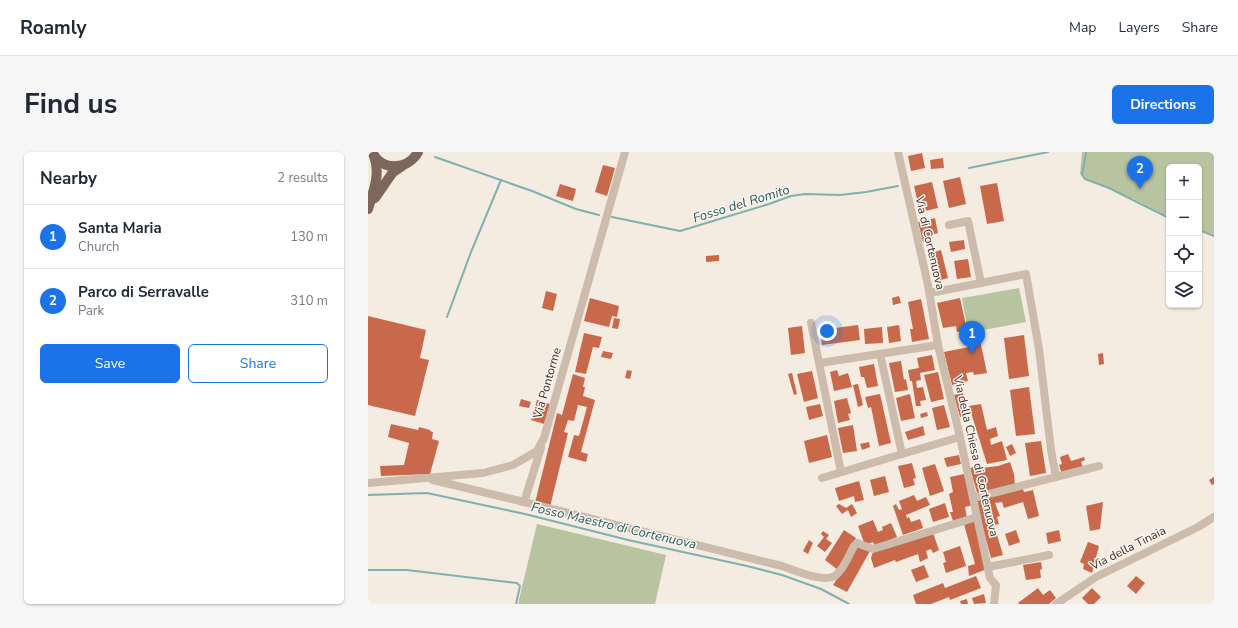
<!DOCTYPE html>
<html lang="en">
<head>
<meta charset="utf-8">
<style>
  body { margin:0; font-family:"Nunito Sans",sans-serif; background:#f6f6f7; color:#1f2937 }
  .controls { position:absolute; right:12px; top:12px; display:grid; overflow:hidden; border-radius:6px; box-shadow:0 1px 3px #0004 }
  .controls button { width:36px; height:36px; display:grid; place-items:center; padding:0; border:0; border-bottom:1px solid #e0e1e3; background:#fff; color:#1f2937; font:20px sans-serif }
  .you { position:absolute; left:459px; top:179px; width:14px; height:14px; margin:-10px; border:3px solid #fff; border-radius:50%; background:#1a73e8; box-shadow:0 0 0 6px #1a73e833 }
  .badge { display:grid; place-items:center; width:26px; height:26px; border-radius:50%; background:#1a73e8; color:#fff; font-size:13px; font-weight:700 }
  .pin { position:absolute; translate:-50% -33px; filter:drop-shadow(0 1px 2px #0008) }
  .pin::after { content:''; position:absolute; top:21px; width:14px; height:12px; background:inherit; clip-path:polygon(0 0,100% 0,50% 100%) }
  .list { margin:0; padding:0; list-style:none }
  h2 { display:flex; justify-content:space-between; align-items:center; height:52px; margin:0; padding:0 16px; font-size:17px }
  h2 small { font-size:13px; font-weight:400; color:#747a83 }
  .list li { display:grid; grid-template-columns:26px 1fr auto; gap:12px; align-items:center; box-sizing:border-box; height:64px; padding:0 16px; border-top:1px solid #e0e1e3 }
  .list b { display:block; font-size:15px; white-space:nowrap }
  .list p { margin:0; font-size:13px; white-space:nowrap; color:#747a83 }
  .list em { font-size:13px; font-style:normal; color:#747a83 }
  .actions { display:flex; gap:8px; padding:12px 16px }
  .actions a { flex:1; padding:9px 0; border:1px solid #1a73e8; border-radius:6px; text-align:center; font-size:14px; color:#1a73e8 }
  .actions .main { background:#1a73e8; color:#fff }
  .icon { flex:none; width:22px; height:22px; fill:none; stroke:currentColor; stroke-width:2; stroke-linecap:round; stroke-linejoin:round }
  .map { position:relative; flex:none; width:846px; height:452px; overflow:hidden; border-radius:6px }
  header { display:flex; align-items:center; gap:24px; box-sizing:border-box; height:56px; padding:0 20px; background:#fff; border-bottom:1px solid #e0e1e3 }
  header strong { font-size:19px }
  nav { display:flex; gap:22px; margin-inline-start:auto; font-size:14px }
  .intro { display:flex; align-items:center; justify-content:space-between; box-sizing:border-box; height:96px; padding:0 24px }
  h1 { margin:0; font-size:28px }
  .button { padding:10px 18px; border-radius:6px; background:#1a73e8; color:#fff; font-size:14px; font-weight:700 }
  main { display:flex; gap:24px; padding:0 24px }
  aside { flex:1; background:#fff; border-radius:6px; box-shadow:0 1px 3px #0004 }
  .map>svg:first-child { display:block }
  .green { fill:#b8c4a0 }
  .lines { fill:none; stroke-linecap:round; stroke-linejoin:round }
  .stream { stroke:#7fb0b2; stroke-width:2 }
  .building { fill:#c8694b }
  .street { stroke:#cdbbac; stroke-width:8 }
  .primary { stroke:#7d675c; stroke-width:10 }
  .labels { text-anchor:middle; stroke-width:3; stroke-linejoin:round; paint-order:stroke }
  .street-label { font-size:12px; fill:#3b302b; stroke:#fbf5ee }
  .water-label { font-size:13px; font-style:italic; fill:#1f5a5e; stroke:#fbf5ee }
</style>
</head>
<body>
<header>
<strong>Roamly</strong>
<nav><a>Map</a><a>Layers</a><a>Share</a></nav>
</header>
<div class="intro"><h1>Find us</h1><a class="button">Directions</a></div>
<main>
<aside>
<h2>Nearby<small>2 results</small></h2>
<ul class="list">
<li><span class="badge">1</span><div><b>Santa Maria</b><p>Church</p></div><em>130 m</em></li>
<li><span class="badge">2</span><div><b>Parco di Serravalle</b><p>Park</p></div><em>310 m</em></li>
</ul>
<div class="actions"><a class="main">Save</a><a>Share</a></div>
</aside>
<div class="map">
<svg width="846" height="452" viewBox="0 0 846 452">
  <rect width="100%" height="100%" fill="#f4ebe1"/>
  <!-- green -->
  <g class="green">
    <path d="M714 0H846V83L831 78V15H801V65L766 47 718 27 712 22Z"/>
    <path d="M651 136 658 170 600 181 594 146Z"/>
    <path d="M169 372 298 403 287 452H150Z"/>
  </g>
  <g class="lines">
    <!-- stream -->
    <g class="stream">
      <path d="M718 0 714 23 717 27 741 36 801 66"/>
      <path d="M67 5 164 39 208 57 231 63"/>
      <path d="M601 16 680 0"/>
      <path d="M244 65 312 79 401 52 423 44 437 42 472 43 498 40 530 34"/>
      <path d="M831 78 846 84"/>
      <path d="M79 165 103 100 133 28"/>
      <path d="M0 343 59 341 157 362 260 388 379 414 414 423 453 437 481 452"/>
      <path d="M0 418H39L149 431 152 434 148 452"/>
    </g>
  </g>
  <!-- building -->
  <g class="building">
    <path d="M554 1 557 16 543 19 540 4Z"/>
    <path d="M575 6 576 16 563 17 562 8Z"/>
    <path d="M235 13 247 16 239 44 227 40Z"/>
    <path d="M592 25 598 52 581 56 575 29Z"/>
    <path d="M564 30 570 56 552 60 546 34Z"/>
    <path d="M629 31 636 69 619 72 612 34Z"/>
    <path d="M192 32 208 37 205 49 188 44Z"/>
    <path d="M567 66 570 81 563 83 564 88 555 90 550 70Z"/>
    <path d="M596 88 597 97 583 100 581 90Z"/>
    <path d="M573 98 580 126 569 129 563 101Z"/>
    <path d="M351 103V109L338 110V104Z"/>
    <path d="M600 107 603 125 589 127 586 109Z"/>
    <path d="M178 139 189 142 185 159 174 156Z"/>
    <path d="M531 144 533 151 525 153 524 146Z"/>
    <path d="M222 146 251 154 249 165 244 164 241 175 216 169Z"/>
    <path d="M592 146 599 178 589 180 588 174 575 176 569 151Z"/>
    <path d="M553 147 561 187 544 190 542 177H545L540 150Z"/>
    <path d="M0 164 58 178 52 206 61 208 47 264 0 253Z"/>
    <path d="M246 166 252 167 250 177 244 176Z"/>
    <path d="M490 173 492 188 454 193 452 178Z"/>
    <path d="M531 173 533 189 521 191 519 175Z"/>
    <path d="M434 174 437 201 423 203 420 176Z"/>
    <path d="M514 175 515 191 497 192 496 177Z"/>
    <path d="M216 181 234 185 231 196 225 195 218 222 207 220Z"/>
    <path d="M611 183 619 221 606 223 605 220 598 221 600 229 584 233 576 200 606 194 604 184Z"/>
    <path d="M656 183 661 224 641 227 636 186Z"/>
    <path d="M235 199 245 201 243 207 233 205Z"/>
    <path d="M735 201 736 212 731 213 730 202Z"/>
    <path d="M564 203 567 218 552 221 553 228 548 229 549 236 555 235 558 248 552 249 553 254H548L544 229H542L540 218 551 216 549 206Z"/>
    <path d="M533 209 536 228 538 227 540 238 527 240 521 211Z"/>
    <path d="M506 212 510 234 499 236 496 225H493L491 215Z"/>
    <path d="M259 218 264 219 262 227 257 226Z"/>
    <path d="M469 218 471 224 480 221 484 235 466 239 462 220Z"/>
    <path d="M444 219 450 246 436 250 429 222Z"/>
    <path d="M570 220 576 247 563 250 556 223Z"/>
    <path d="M424 221 429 242 426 243 420 222Z"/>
    <path d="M205 222 217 226 215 235H217L215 244 227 248 213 300 220 302 218 310 200 305 206 283 211 284 219 255 210 253 206 269 200 268 196 280 200 281 182 355 167 351 189 261 194 263Z"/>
    <path d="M490 232 495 253 490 255 485 233Z"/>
    <path d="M661 235 667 282 648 284 642 238Z"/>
    <path d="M595 241 600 263 592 265 586 243Z"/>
    <path d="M512 242 523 291 511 294 503 255 500 256 497 245Z"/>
    <path d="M542 242 547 266 533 269 528 246Z"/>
    <path d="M479 246 483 261 480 262 482 268 470 271 466 249Z"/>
    <path d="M153 247 163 250 161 256 151 254Z"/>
    <path d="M169 248 182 252 176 272 163 268Z"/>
    <path d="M452 252 455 264 441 268 438 255Z"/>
    <path d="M613 252 619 278 628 275 630 284 622 287 623 293 634 289 639 308 619 312 601 254Z"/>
    <path d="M576 253 582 275 569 278 564 256Z"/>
    <path d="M559 260 560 264 553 266 552 262Z"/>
    <path d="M23 272 50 278 51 275 62 278V279L65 280 64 287 71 289 62 322 13 324 12 314 36 313 41 291 20 285Z"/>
    <path d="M485 273 489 299 475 301 470 276Z"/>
    <path d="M555 274 557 283 540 288 537 280Z"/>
    <path d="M459 283 464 305 441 311 436 289Z"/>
    <path d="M673 289 678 321 662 324 657 291Z"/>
    <path d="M501 290 502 295 494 298 492 292Z"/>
    <path d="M644 292 648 301 642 304 638 295Z"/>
    <path d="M700 302 703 309 716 305 717 308 713 310 715 316 694 323 691 313 694 312 692 305Z"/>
    <path d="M591 303 593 312 579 315 576 306Z"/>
    <path d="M642 310 646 322 647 334 610 344 602 316 612 313 613 316 630 314Z"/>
    <path d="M544 311 548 326 545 327 547 333 536 336 530 314Z"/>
    <path d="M567 312 576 339 562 344 554 316Z"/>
    <path d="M596 322 605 353 597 355 599 366 585 369 582 360H585L581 342 585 340 582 325Z"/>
    <path d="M517 324 521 340 506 344 502 328Z"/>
    <path d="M846 325V332L844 333 841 328Z"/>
    <path d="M491 329 496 348 487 350 486 344 471 349 467 336Z"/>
    <path d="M654 335 656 340 665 338 671 364 660 367 655 350 636 356 634 350 627 351 632 364 629 365 631 372 626 373 635 403 623 406 613 369 608 346Z"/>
    <path d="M546 343 549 349 558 345 562 353 538 363 539 366 541 365 543 370 552 367 555 376 535 383 525 354 528 352 531 358 534 357 531 349Z"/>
    <path d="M735 350 732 377 722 379 718 354Z"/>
    <path d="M577 351 581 365 565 370 561 357Z"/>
    <path d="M471 352 478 356 484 352 489 361 483 365 480 358 474 362 468 354Z"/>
    <path d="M505 368 510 380 515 378 514 375 523 371 529 385 507 394 505 390 497 393 490 374Z"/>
    <path d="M609 369 619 417 601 424 600 414 607 412 596 372Z"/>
    <path d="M476 378 488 386 470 418 457 408Z"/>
    <path d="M648 378 652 390 641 394 637 382Z"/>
    <path d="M691 378 693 389 680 392 678 381Z"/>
    <path d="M455 379 461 383 458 387 464 391 457 400 449 394 456 385 453 382Z"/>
    <path d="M565 381 571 398 565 401 563 397 558 399 560 406 552 410 550 402 528 410 527 408 506 416 503 406 505 400Z"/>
    <path d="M441 388 445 391 440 402 435 399Z"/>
    <path d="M720 390 731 394 724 421 715 417 716 412 712 410Z"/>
    <path d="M592 394 598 414 578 421 575 411 578 410 575 400Z"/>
    <path d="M490 395 502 399 479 440 465 433Z"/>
    <path d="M673 410 674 417 672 418 673 426 658 428 655 413Z"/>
    <path d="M556 413 561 425 548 430 543 418Z"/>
    <path d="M608 424 613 436 582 448 581 445 563 452H548L545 443 575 431 577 436Z"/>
    <path d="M768 424 777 431 768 442 759 434Z"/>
    <path d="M670 436 675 443 682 438 688 446 681 452H651L650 451Z"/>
    <path d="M724 436 733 445 726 452H720L714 446Z"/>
    <path d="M616 442 618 451 606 452 604 446Z"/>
    <path d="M599 447 600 452H593L592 449Z"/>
  </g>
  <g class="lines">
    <!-- street -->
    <g class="street">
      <path d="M530 0 560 133 570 193 592 285 622 426 628 433 626 452"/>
      <path d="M581 73 600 69 613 131"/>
      <path d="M562 141 658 122 671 197 683 298 688 325"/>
      <path d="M443 171 473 320"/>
      <path d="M512 202 534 302"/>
      <path d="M452 211 570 193"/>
      <path d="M454 326 534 302 592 285"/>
      <path d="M65 328 156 350 173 296"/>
      <path d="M0 331 115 321 145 313 169 299 176 286 257 0"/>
      <path d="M605 346 731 314"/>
      <path d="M156 350 414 414C426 418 457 432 468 423 476 417 481 403 486 394L489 391 505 397 609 365"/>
      <path d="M620 415 681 403"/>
      <path d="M688 452 728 425 830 375 846 365"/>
    </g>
    <!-- primary -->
    <g class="primary">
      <path d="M4 0C14 20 40 18 50 0"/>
      <path d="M7 46 25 20 34 14"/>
      <path d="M0 57C5 40 13 22 6 4"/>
    </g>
  </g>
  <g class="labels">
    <!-- street labels -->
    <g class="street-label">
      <text transform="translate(562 91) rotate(77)" y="4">Via di Cortenuova</text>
      <text transform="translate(179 231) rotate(-74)" y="4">Via Pontorme</text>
      <text transform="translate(608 304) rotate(77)" y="4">Via della Chiesa di Cortenuova</text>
      <text transform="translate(760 396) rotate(-27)" y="4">Via della Tinaia</text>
    </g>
    <!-- water labels -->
    <g class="water-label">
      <text transform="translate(373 51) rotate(-17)" y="5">Fosso del Romito</text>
      <text transform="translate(246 373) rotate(13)" y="5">Fosso Maestro di Cortenuova</text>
    </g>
  </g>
</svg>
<div class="controls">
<button>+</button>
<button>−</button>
<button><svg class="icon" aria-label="locate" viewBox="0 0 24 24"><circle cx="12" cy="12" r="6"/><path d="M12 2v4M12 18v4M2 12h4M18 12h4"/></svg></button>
<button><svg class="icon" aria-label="layers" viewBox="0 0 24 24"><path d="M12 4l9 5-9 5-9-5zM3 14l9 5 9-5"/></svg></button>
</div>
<div class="you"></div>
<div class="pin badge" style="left:604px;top:202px">1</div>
<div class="pin badge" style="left:772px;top:37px">2</div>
</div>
</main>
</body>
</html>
